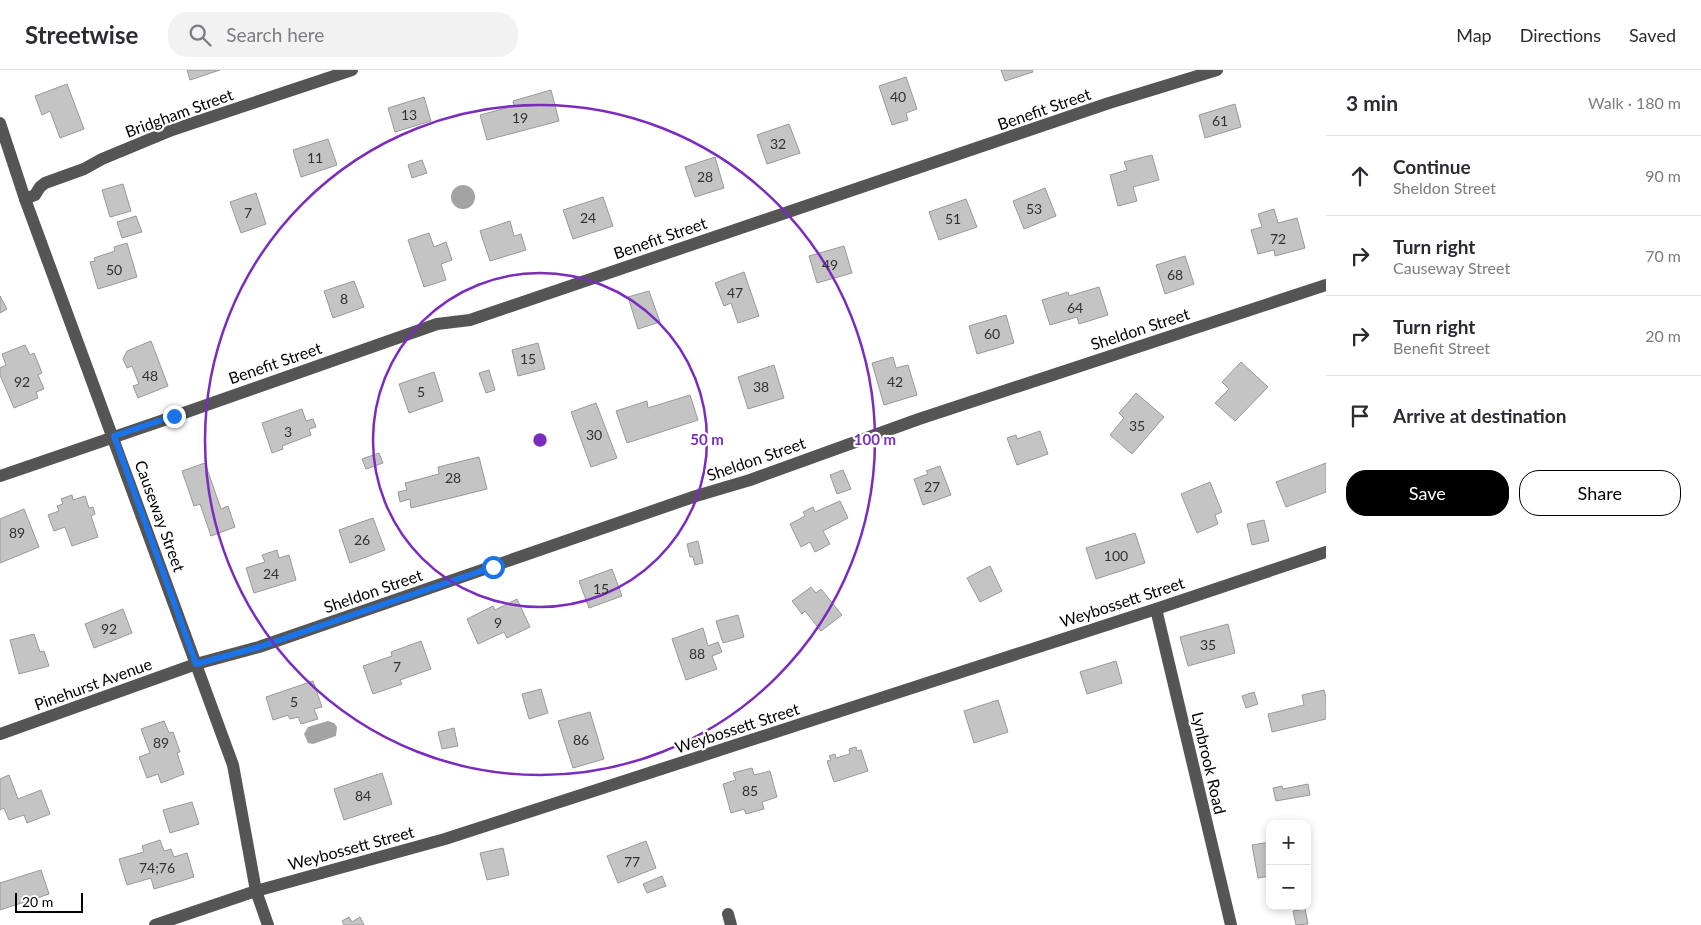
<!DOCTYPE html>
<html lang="en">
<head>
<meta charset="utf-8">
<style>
  body { margin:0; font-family:Lato,sans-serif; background:#f2f2f3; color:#2b2b33 }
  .controls { position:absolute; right:15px; bottom:15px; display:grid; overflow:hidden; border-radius:10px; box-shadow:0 2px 8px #0003 }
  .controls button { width:45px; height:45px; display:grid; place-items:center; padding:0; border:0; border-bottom:1px solid #e1e1e2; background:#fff; color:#2b2b33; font:25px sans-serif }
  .scale { position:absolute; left:15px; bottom:12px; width:68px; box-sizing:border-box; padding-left:5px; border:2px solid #000; border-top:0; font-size:14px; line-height:18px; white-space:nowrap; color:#000; -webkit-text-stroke:4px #fff; paint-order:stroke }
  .stop { position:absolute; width:15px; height:15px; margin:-11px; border:4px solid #1a73e8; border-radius:50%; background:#fff }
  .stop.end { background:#1a73e8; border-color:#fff; box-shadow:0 1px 5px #0008 }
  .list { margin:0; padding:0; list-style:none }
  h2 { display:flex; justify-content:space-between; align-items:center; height:65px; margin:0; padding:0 20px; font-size:21px }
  h2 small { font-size:16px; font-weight:400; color:#7c7c81 }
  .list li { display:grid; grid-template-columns:32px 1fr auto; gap:15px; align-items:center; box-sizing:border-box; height:80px; padding:0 20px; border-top:1px solid #e1e1e2 }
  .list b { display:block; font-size:19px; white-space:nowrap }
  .list p { margin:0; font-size:16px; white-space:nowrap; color:#7c7c81 }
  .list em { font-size:16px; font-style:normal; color:#7c7c81 }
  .actions { display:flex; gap:10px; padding:15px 20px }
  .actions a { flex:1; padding:11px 0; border:1px solid #000; border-radius:20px; text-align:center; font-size:18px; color:#000 }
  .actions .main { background:#000; color:#fff }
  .icon { flex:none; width:28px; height:28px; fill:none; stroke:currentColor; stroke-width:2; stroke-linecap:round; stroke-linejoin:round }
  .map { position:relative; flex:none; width:1326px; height:855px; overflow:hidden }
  header { display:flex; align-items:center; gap:30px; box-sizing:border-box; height:70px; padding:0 25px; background:#fff; border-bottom:1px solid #e1e1e2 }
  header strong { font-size:24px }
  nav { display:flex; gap:28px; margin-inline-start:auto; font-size:18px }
  .search { width:350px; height:45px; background:#f2f2f3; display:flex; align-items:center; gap:12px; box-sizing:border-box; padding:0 18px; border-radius:20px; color:#7c7c81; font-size:19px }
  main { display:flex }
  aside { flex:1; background:#fff }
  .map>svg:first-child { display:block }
  .water { fill:#a3a3a3 }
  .building { fill:#c4c4c4; stroke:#999 }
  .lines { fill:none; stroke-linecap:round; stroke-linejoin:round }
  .minor { stroke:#555; stroke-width:12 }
  .route { stroke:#1a73e8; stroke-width:6 }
  .ring { fill:none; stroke:#7b2cbf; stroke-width:2.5 }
  .labels { text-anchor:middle; stroke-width:4.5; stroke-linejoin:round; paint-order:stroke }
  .number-label { font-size:14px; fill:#313131 }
  .street-label { font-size:16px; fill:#000; stroke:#fff }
  .centre { fill:#7b2cbf; stroke:#fff; stroke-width:2.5 }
  .ring-label { font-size:15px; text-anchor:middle; font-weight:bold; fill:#7b2cbf; stroke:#fff; stroke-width:4.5; stroke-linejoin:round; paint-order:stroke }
</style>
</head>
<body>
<header>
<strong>Streetwise</strong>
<div class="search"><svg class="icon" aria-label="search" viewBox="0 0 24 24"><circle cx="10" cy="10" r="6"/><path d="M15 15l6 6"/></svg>Search here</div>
<nav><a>Map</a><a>Directions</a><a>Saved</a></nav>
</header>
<main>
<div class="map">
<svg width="1326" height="855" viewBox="0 0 1326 855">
  <rect width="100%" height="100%" fill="#fff"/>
  <!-- water -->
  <g class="water">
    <circle cx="463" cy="127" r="12"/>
    <path d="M328 651 334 653 337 657 336 666 313 674 308 673 304 664 308 657Z"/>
  </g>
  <!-- building -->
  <g class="building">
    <path d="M187 0H220L190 10Z"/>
    <path d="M1001 0H1032L1033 2 1005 11Z"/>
    <path d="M906 7 917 39 906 43 908 50 892 55 879 16Z"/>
    <path d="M67 14 84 59 60 68 50 41 42 45 35 26Z"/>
    <path d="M551 20 559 51 487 70 480 45 514 36 513 31Z"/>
    <path d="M424 27 431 51 395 62 388 38Z"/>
    <path d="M1235 34 1241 57 1205 68 1199 45Z"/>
    <path d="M789 54 800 83 767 94 757 65Z"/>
    <path d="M328 69 337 95 301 107 293 80Z"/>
    <path d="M1152 85 1159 110 1133 117 1137 131 1118 136 1110 105 1127 100 1124 92Z"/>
    <path d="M715 87 724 118 695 127 685 97Z"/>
    <path d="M422 90 427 103 412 108 408 95Z"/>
    <path d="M123 114 131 141 110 147 102 120Z"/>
    <path d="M1045 118 1056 146 1024 159 1013 131Z"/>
    <path d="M256 123 266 154 241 163 230 132Z"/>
    <path d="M603 127 613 156 573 169 563 140Z"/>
    <path d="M966 129 977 157 939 170 929 142Z"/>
    <path d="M1274 139 1278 153 1297 148 1305 178 1275 186 1274 180 1258 184 1251 160 1262 157 1258 144Z"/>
    <path d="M136 146 142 162 122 168 117 152Z"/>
    <path d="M510 151 514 166 521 164 526 180 490 191 480 161Z"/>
    <path d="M429 163 434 177 446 172 452 190 441 194 446 210 424 217 408 170Z"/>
    <path d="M127 173 137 207 98 219 90 192 95 191 94 188 115 181 114 177Z"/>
    <path d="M844 176 852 203 817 213 809 186Z"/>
    <path d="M1185 186 1194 214 1165 224 1156 195Z"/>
    <path d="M744 202 759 246 738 253 731 233 724 236 715 213Z"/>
    <path d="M354 211 364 237 333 248 324 221Z"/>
    <path d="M1099 217 1108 245 1079 254 1077 247 1050 255 1042 230 1068 222 1069 226Z"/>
    <path d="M649 221 660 252 638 259 628 227Z"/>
    <path d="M0 226 7 239 0 243Z"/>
    <path d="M1006 245 1014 273 977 284 969 256Z"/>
    <path d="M151 271 168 316 138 328 133 316 139 314 132 296 127 298 123 289 127 281Z"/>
    <path d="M538 273 545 299 518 306 512 280Z"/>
    <path d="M25 275 30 285 34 283 42 303 38 305 44 319 36 322 38 328 14 338 0 305V298L6 295 2 284Z"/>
    <path d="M893 287 896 298 908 295 917 325 884 335 872 293Z"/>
    <path d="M1241 292 1268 317 1235 351 1215 333 1229 319 1222 312Z"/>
    <path d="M774 295 784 328 748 339 738 307Z"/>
    <path d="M489 300 495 320 486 323 479 303Z"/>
    <path d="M434 302 443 331 409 343 399 314Z"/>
    <path d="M1136 323 1164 347 1132 384 1110 365 1124 348 1119 343Z"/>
    <path d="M690 325 698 350 627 373 616 341 647 331 648 338Z"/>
    <path d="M596 333 617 388 591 397 571 342Z"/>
    <path d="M302 339 306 351 313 349 316 357 309 359 311 365 282 376 283 379 272 383 262 353Z"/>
    <path d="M1040 361 1048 384 1017 395 1007 368 1016 365 1017 369Z"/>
    <path d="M379 383 383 393 366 399 362 389Z"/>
    <path d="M479 387 487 419 411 438 410 429 400 432 398 422 407 420 405 413 439 404 438 397Z"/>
    <path d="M205 393 221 439 228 436 235 457 211 466 200 434 194 436 182 401Z"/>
    <path d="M1326 393V422L1286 437 1276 412Z"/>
    <path d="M940 396 951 425 923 435 914 409 928 404 926 401Z"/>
    <path d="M843 400 851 419 837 424 830 405Z"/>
    <path d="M1210 412 1222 442 1215 445 1218 454 1197 463 1181 424Z"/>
    <path d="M72 425 73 430 85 426 89 438 93 437 95 444 91 446 98 467 72 476 65 457 54 461 48 445 59 441 57 436 63 434 61 429Z"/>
    <path d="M840 431 848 448 823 461 830 474 815 482 810 472 801 477 790 454 805 446 803 442 813 437 815 442Z"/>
    <path d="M24 439 39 477 0 493V449Z"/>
    <path d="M373 448 385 480 350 493 339 460Z"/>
    <path d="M1264 450 1269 471 1252 475 1247 454Z"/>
    <path d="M1135 463 1145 493 1096 509 1086 478Z"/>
    <path d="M698 471 703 493 695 495 693 487H690L687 474Z"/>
    <path d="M277 480 279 488 289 485 296 510 254 523 246 498 265 492 262 485Z"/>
    <path d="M990 496 1002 521 980 532 967 508Z"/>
    <path d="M612 499 622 526 589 538 579 511Z"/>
    <path d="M811 517 816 523 821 519 842 545 821 561 805 541 802 544 792 531Z"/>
    <path d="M517 529 530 557 507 568 504 562 478 574 467 549 493 536 495 540Z"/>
    <path d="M123 539 132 563 94 578 85 554Z"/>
    <path d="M738 545 744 567 723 573 716 551Z"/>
    <path d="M1228 554 1235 583 1188 596 1180 567Z"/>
    <path d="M703 558 708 576 718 572 722 582 712 586 717 599 686 610 672 569Z"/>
    <path d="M34 564 40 582 44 581 49 596 19 604 10 570Z"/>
    <path d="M421 571 431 599 400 610 402 614 373 624 363 596 392 586 391 582Z"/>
    <path d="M1116 591 1122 613 1087 624 1080 602Z"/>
    <path d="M313 611 322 637 314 639 318 649 301 654 298 647 290 649 288 645 273 650 266 627Z"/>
    <path d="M541 619 548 643 529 649 522 624Z"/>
    <path d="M1324 620 1326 628V649L1272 662 1268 644 1304 635 1302 625Z"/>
    <path d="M1254 622 1258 634 1246 638 1242 626Z"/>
    <path d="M998 630 1008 662 974 673 964 641Z"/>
    <path d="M590 642 604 689 573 698 558 651Z"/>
    <path d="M164 651 169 663 173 662 180 682 177 683 184 704 161 713 158 704 147 708 139 687 150 683 141 659Z"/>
    <path d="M454 658 458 676 442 679 438 662Z"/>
    <path d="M856 677 857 681 861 680 868 701 834 712 827 691 831 690 829 686 835 684 836 688 850 684 849 679Z"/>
    <path d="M752 698 754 705 770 701 777 727 762 732 764 739 746 744 744 739 731 743 723 714 736 710 733 703Z"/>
    <path d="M382 703 392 734 344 750 334 719Z"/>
    <path d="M9 705 18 729 41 720 50 744 27 753 24 745 9 750 4 738 0 740V709Z"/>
    <path d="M1308 714 1310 725 1276 731 1273 718 1282 716 1283 719Z"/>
    <path d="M192 732 199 754 170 763 163 740Z"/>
    <path d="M160 770 164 781 171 779 174 787 187 783 194 807 154 819 151 808 127 815 119 789 144 782 142 776Z"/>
    <path d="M646 771 656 798 618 813 607 786Z"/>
    <path d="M1270 772V806L1258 808 1252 775Z"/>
    <path d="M503 778 509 805 487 810 480 783Z"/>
    <path d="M41 800 49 824 0 840V813Z"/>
    <path d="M662 806 666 816 647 823 643 814Z"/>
    <path d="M1305 839 1308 854 1296 855 1293 841Z"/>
    <path d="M349 847 352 852 360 847 364 855H344L342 851Z"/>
  </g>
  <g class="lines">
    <!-- minor -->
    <g class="minor">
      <path d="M0 53 25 129 233 695 256 821 268 855"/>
      <path d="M25 129 35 125 40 117 45 113 84 99 102 89 172 60 352 0"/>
      <path d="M0 406 161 351 437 254 470 250 1109 33 1217 0"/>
      <path d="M1156 539 1231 855"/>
      <path d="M0 664 196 594 259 577 696 426 750 410 919 349 1326 215"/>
      <path d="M728 844 731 855"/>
      <path d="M155 855 256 821 445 769 1156 539 1326 482"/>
    </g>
  </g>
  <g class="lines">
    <!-- route -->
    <path class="route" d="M174 346 114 366 196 594 259 577 493 497"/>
  </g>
  <!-- distance rings -->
  <g class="ring">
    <circle cx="540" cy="370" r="167"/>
    <circle cx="540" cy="370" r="335"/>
  </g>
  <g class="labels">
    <!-- number labels -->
    <g class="number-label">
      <text x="898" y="32">40</text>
      <text x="409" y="50">13</text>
      <text x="520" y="53">19</text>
      <text x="1220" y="56">61</text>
      <text x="778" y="79">32</text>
      <text x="315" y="93">11</text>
      <text x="705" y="112">28</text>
      <text x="1034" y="144">53</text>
      <text x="248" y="148">7</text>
      <text x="588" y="153">24</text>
      <text x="953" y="154">51</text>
      <text x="1278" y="174">72</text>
      <text x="830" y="200">49</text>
      <text x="114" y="205">50</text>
      <text x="1175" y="210">68</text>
      <text x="735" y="228">47</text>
      <text x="344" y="234">8</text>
      <text x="1075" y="243">64</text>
      <text x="992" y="269">60</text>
      <text x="528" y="294">15</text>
      <text x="150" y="311">48</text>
      <text x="22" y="317">92</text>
      <text x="895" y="317">42</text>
      <text x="761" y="322">38</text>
      <text x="421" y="327">5</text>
      <text x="1137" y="361">35</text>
      <text x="288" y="367">3</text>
      <text x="594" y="370">30</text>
      <text x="453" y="413">28</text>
      <text x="932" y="422">27</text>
      <text x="17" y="468">89</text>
      <text x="362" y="475">26</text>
      <text x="1116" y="491">100</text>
      <text x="271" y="509">24</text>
      <text x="601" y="524">15</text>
      <text x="498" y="558">9</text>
      <text x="109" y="564">92</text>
      <text x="1208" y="580">35</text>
      <text x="697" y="589">88</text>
      <text x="397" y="602">7</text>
      <text x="294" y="637">5</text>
      <text x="581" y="675">86</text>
      <text x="161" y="678">89</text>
      <text x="750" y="726">85</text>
      <text x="363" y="731">84</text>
      <text x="632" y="797">77</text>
      <text x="157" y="803">74;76</text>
    </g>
    <!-- street labels -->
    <g class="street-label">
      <text transform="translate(1044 39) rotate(-19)" y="6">Benefit Street</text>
      <text transform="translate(179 43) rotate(-20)" y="6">Bridgham Street</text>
      <text transform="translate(660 168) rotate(-19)" y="6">Benefit Street</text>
      <text transform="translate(1140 259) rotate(-18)" y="6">Sheldon Street</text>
      <text transform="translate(275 293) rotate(-19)" y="6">Benefit Street</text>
      <text transform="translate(756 389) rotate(-19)" y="6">Sheldon Street</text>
      <text transform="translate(160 446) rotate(70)" y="6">Causeway Street</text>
      <text transform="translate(373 521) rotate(-19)" y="6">Sheldon Street</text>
      <text transform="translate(1122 532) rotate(-18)" y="6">Weybossett Street</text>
      <text transform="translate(93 614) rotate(-20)" y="6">Pinehurst Avenue</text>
      <text transform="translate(737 658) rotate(-18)" y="6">Weybossett Street</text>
      <text transform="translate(1209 693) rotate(77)" y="6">Lynbrook Road</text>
      <text transform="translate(351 778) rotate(-15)" y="6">Weybossett Street</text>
    </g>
  </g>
  <circle cx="540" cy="370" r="8" class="centre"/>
  <g class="ring-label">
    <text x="707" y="375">50 m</text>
    <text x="875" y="375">100 m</text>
  </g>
</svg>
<div class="controls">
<button>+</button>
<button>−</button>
</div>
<div class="scale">20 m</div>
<div class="stop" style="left:493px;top:497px"></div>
<div class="stop end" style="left:174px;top:346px"></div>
</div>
<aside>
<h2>3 min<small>Walk · 180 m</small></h2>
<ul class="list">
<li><svg class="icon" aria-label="ahead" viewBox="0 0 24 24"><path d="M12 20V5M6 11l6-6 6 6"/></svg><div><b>Continue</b><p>Sheldon Street</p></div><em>90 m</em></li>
<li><svg class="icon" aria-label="right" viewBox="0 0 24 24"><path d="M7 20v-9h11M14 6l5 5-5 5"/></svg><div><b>Turn right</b><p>Causeway Street</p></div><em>70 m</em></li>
<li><svg class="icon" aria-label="right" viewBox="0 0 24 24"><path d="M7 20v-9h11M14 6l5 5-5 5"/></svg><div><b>Turn right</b><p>Benefit Street</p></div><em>20 m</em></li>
<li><svg class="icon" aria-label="arrive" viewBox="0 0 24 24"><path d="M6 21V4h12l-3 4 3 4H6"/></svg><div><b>Arrive at destination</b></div></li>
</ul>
<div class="actions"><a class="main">Save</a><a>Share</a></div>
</aside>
</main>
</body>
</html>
